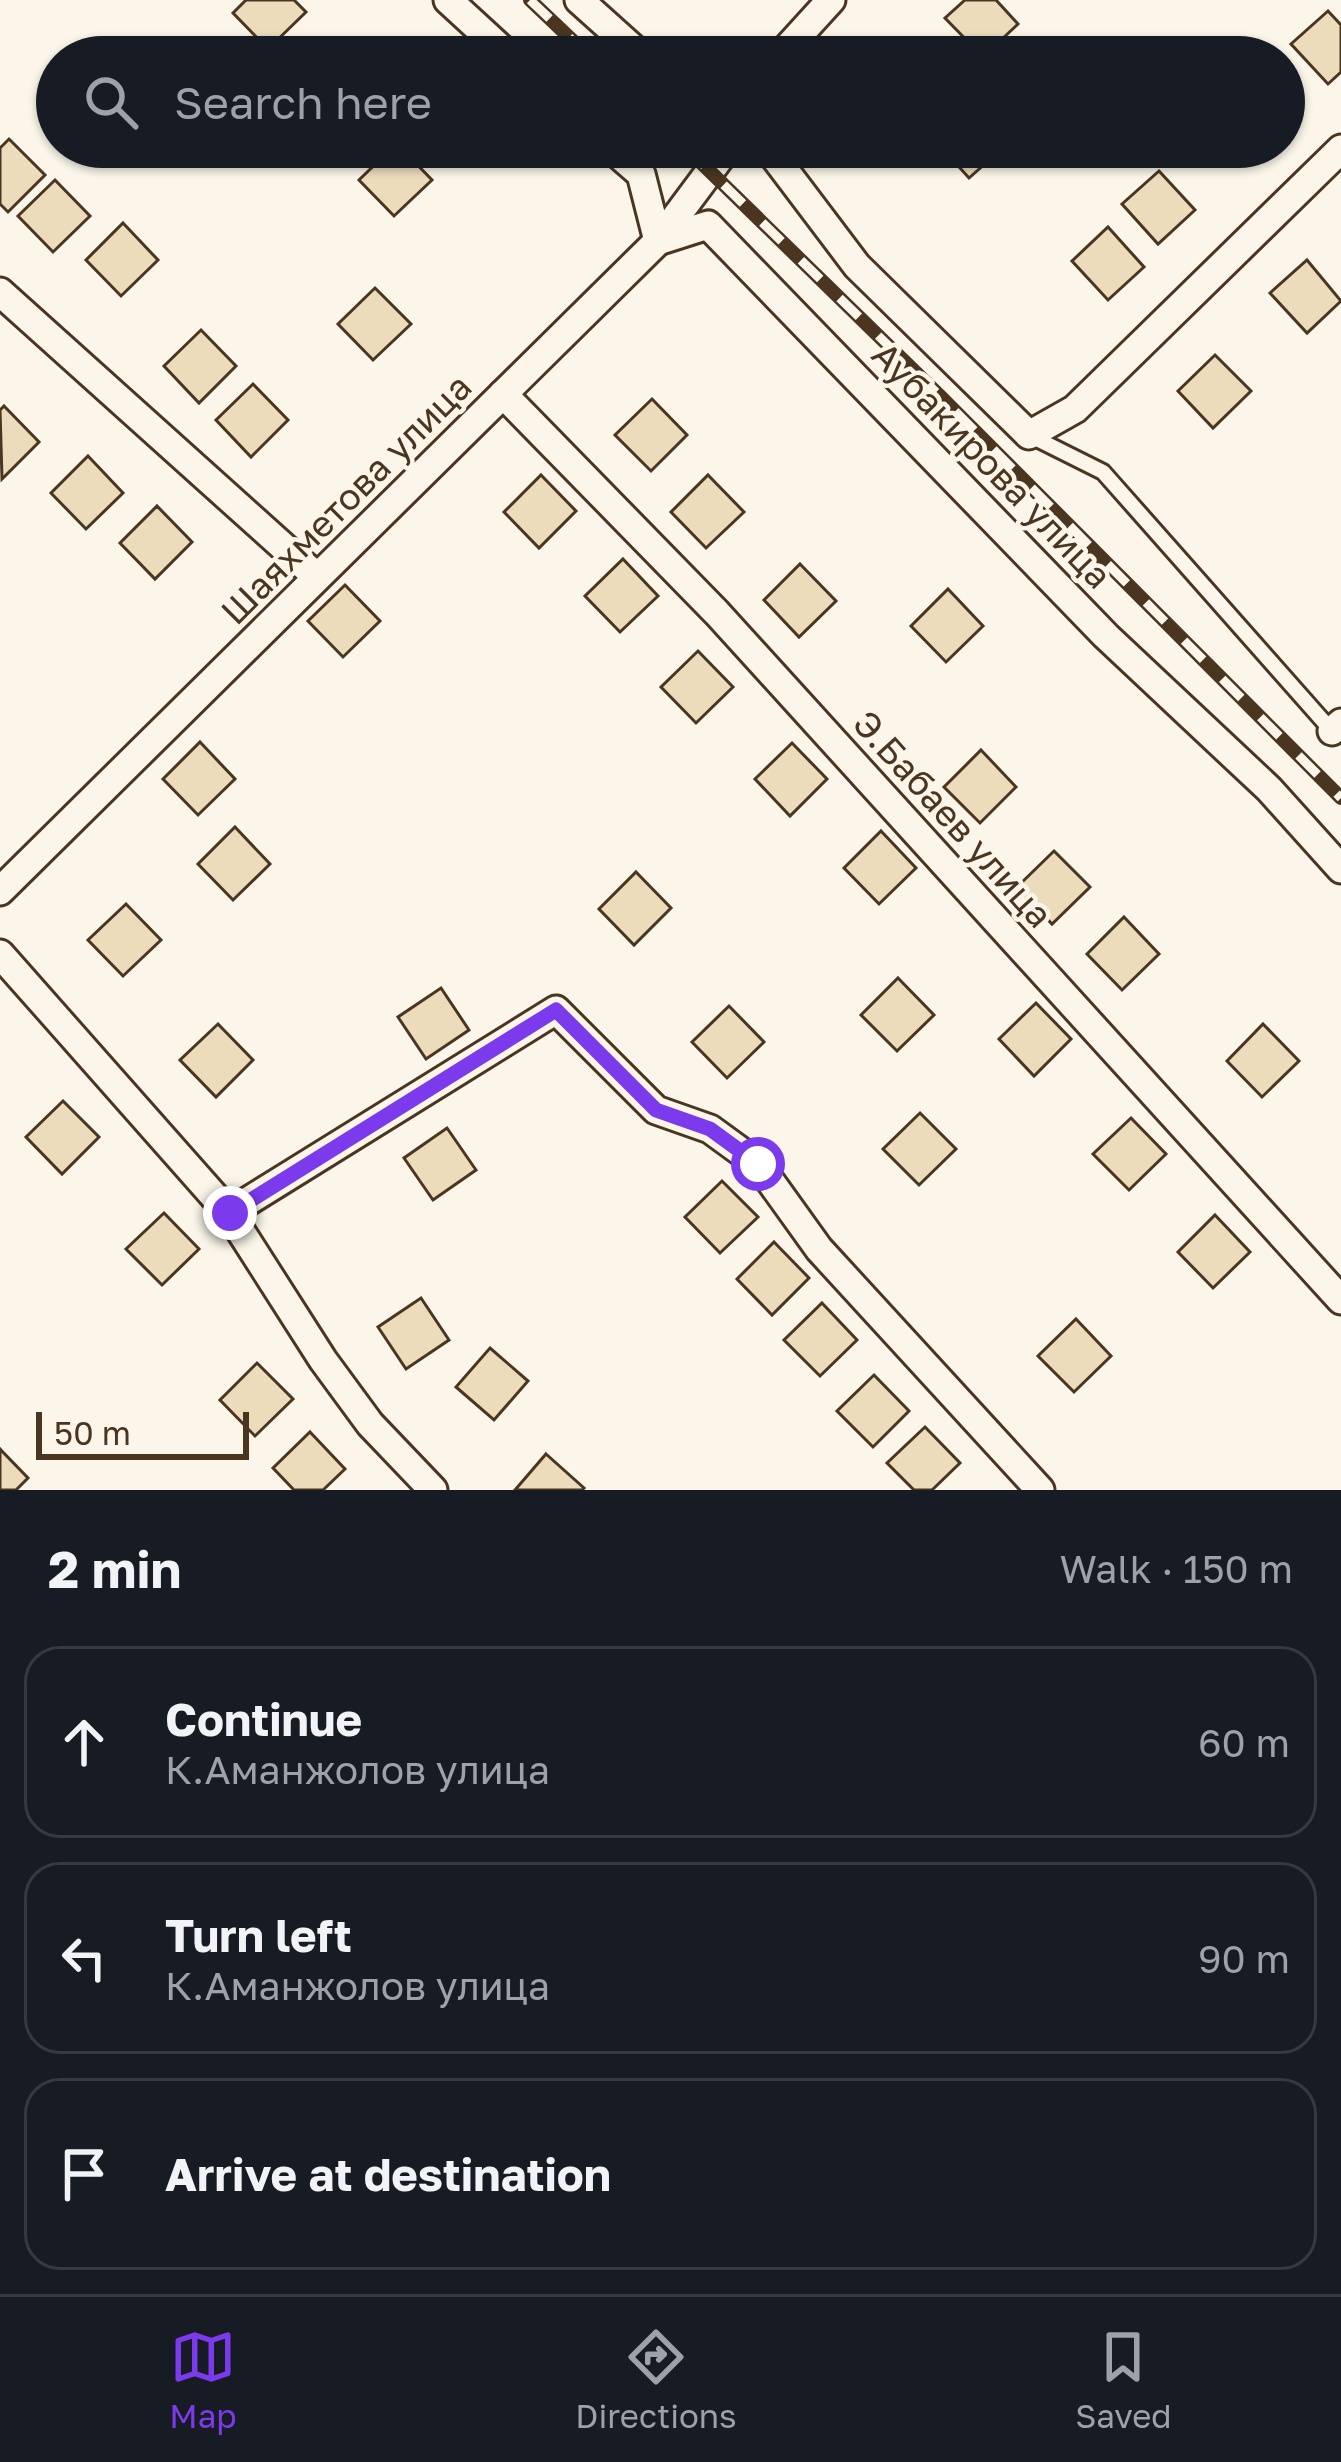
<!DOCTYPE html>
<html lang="en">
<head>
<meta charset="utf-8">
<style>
  body { margin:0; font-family:"Golos Text",sans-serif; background:#242831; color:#f1f3f6 }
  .scale { position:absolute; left:36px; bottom:30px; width:213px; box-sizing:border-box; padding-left:12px; border:6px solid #4a3520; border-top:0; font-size:33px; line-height:42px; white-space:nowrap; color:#4a3520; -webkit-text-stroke:9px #fbf6e9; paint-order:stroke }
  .stop { position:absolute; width:36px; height:36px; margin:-27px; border:9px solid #7c3aed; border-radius:50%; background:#fff }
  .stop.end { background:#7c3aed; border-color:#fff; box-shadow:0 3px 12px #0008 }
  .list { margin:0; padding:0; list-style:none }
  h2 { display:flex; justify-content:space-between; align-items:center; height:156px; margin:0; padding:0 48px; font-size:51px }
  h2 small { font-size:39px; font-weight:400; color:#9ea1a6 }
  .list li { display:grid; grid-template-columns:78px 1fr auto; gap:36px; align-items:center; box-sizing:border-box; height:192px; margin:0 24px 24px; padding:0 24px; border:3px solid #363941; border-radius:36px }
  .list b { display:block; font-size:45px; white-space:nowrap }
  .list p { margin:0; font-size:39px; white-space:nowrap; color:#9ea1a6 }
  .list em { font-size:39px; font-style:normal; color:#9ea1a6 }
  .icon { flex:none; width:66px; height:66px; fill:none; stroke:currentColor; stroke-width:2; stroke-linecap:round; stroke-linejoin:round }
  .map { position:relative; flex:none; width:1341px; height:1490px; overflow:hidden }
  .search { position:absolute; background:#171b24; box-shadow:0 3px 9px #0004; left:36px; right:36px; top:36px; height:132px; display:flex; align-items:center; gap:30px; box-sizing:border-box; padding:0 42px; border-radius:66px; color:#9ea1a6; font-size:45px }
  .sheet { height:804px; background:#171b24 }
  nav { display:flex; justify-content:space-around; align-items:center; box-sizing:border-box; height:168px; border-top:3px solid #363941; background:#171b24; font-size:33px; color:#9ea1a6 }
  nav a { display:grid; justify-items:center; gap:6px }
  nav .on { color:#7c3aed }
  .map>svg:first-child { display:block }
  .building { fill:#ecdcbc; stroke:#4a3520; stroke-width:3 }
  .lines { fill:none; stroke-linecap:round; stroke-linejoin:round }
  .service-casing { stroke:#4a3520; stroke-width:20 }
  .minor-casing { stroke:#4a3520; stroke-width:33 }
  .service { stroke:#fbf6e9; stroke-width:14 }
  .minor { stroke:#fbf6e9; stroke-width:27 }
  .rail-casing { stroke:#4a3520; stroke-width:14 }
  .rail { stroke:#fbf6e9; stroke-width:9; stroke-dasharray:27; stroke-linecap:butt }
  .route { stroke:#7c3aed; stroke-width:15 }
  .labels { text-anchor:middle; stroke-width:9; stroke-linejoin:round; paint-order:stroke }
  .street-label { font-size:36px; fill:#4a3520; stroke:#fbf6e9 }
</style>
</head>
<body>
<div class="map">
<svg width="1341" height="1490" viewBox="0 0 1341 1490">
  <rect width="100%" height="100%" fill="#fbf6e9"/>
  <!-- building -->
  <g class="building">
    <path d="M246 0H294L306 12 268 49 233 13Z"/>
    <path d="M965 0H996L1018 24 983 57 945 18Z"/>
    <path d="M1328 11 1341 25V72L1328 84 1291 44Z"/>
    <path d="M9 139 45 175 8 212 0 204V148Z"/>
    <path d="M393 147H400L432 180 394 216 359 180Z"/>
    <path d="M941 147H1004L969 178Z"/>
    <path d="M1159 171 1195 210 1158 244 1122 204Z"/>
    <path d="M55 180 90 216 53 252 18 216Z"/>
    <path d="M123 223 158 260 121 296 86 260Z"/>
    <path d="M1108 227 1144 267 1108 300 1072 261Z"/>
    <path d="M1307 260 1341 301 1307 333 1270 293Z"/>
    <path d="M375 288 411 324 373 360 338 324Z"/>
    <path d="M201 330 236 366 199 403 164 366Z"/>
    <path d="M1215 355 1251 391 1213 428 1178 391Z"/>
    <path d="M253 384 288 420 251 457 216 420Z"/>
    <path d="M652 399 687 435 651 471 615 435Z"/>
    <path d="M4 406 39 442 2 479 0 410Z"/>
    <path d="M88 456 123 493 86 529 51 493Z"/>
    <path d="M541 475 576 511 539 548 504 512Z"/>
    <path d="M708 475 744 512 706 548 671 512Z"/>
    <path d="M157 506 192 542 155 579 120 543Z"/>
    <path d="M623 559 658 596 620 632 585 596Z"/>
    <path d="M800 564 836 601 799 637 764 600Z"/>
    <path d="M345 585 380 621 343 657 308 621Z"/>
    <path d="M948 589 983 626 946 662 911 626Z"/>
    <path d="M698 651 733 687 696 723 661 687Z"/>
    <path d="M200 742 235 779 198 815 163 779Z"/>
    <path d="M792 743 827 779 790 816 755 779Z"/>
    <path d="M981 750 1016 787 980 823 944 787Z"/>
    <path d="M235 827 270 864 233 900 198 864Z"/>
    <path d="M881 831 916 868 879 904 844 868Z"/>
    <path d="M1054 851 1090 887 1052 924 1017 887Z"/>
    <path d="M636 872 671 908 634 945 599 909Z"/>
    <path d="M126 904 161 940 123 976 88 940Z"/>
    <path d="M1124 917 1159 954 1122 990 1087 954Z"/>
    <path d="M898 978 934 1015 897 1051 861 1015Z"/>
    <path d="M441 988 469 1030 426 1059 398 1017Z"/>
    <path d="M1036 1003 1071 1039 1034 1076 999 1039Z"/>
    <path d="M729 1006 764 1042 727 1078 692 1042Z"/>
    <path d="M218 1024 253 1060 216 1097 180 1060Z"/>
    <path d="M1263 1024 1299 1061 1262 1097 1227 1061Z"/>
    <path d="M63 1101 99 1137 62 1174 26 1137Z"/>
    <path d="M920 1113 956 1149 919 1185 883 1149Z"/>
    <path d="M1131 1118 1166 1154 1129 1190 1093 1154Z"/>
    <path d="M447 1128 476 1170 433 1200 404 1158Z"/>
    <path d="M722 1181 758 1217 720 1253 685 1217Z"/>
    <path d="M164 1213 199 1249 162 1285 126 1249Z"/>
    <path d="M1215 1215 1250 1252 1213 1288 1178 1252Z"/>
    <path d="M774 1242 809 1278 772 1315 737 1279Z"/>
    <path d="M421 1298 449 1340 406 1369 378 1327Z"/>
    <path d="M822 1303 857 1340 820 1376 784 1340Z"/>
    <path d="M1076 1319 1111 1356 1074 1392 1038 1356Z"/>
    <path d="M490 1348 528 1381 494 1420 456 1387Z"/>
    <path d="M257 1363 293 1399 255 1436 220 1400Z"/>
    <path d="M874 1375 909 1411 873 1447 837 1411Z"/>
    <path d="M925 1427 960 1463 932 1490H914L887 1463Z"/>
    <path d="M310 1432 345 1469 323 1490H294L273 1468Z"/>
    <path d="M0 1449 28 1478 16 1490H0Z"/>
    <path d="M546 1454 584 1488 582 1490H515Z"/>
  </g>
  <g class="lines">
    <defs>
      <path id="service" d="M1029 435 1103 472 1332 731"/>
      <g id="minor">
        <path d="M448 0 510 57"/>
        <path d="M579 0 638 53 658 57"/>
        <path d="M779 57 831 0"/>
        <path d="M610 147 641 174 658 241 708 225 1106 636 1269 789 1341 869"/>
        <path d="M767 147 857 266 1029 435 1075 409 1341 149"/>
        <path d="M0 292 317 577"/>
        <path d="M503 394 717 613 1341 1300"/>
        <path d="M1332 731 1341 723"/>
        <path d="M0 891 658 241 728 147"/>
        <path d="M0 954 229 1213 323 1360 370 1424 433 1490"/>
        <path d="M229 1213 556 1010 656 1110 710 1129 758 1164 819 1249 1040 1490"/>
      </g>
    </defs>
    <!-- service casing -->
    <use href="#service" class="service-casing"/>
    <!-- minor casing -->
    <use href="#minor" class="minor-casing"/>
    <!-- service -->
    <use href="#service" class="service"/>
    <!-- minor -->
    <use href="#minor" class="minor"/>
    <defs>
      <g id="rail">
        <path d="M530 0 590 57"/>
        <path d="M685 147 940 396 1341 798"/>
      </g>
    </defs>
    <!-- rail casing -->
    <use href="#rail" class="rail-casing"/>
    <!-- rail -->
    <use href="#rail" class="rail"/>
  </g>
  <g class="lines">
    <!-- route -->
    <path class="route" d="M230 1213 556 1010 656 1110 710 1129 758 1164"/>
  </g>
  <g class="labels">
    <!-- street labels -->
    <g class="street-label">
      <text transform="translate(992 465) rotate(46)" y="13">Аубакирова улица</text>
      <text transform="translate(346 499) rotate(-45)" y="13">Шаяхметова улица</text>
      <text transform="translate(953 819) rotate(48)" y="13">Э.Бабаев улица</text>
    </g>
  </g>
</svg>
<div class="scale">50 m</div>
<div class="stop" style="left:758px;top:1164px"></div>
<div class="stop end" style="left:230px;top:1213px"></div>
<div class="search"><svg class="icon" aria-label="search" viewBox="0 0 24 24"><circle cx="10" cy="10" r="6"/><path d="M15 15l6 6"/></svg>Search here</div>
</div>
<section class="sheet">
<h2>2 min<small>Walk · 150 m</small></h2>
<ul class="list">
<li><svg class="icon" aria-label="ahead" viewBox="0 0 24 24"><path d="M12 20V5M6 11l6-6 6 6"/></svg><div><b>Continue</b><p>К.Аманжолов улица</p></div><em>60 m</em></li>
<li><svg class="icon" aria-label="left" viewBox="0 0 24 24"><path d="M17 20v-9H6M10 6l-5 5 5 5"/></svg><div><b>Turn left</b><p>К.Аманжолов улица</p></div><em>90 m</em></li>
<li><svg class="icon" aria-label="arrive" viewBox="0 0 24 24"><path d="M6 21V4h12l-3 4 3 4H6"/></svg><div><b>Arrive at destination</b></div></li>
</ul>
</section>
<nav>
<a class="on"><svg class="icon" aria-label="map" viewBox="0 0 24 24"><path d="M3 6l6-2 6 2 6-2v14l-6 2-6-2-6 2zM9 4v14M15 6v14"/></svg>Map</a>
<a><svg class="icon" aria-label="directions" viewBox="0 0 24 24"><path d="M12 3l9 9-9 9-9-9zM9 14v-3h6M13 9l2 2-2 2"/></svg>Directions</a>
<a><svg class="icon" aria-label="saved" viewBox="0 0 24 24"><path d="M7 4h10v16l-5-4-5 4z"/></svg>Saved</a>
</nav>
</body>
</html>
